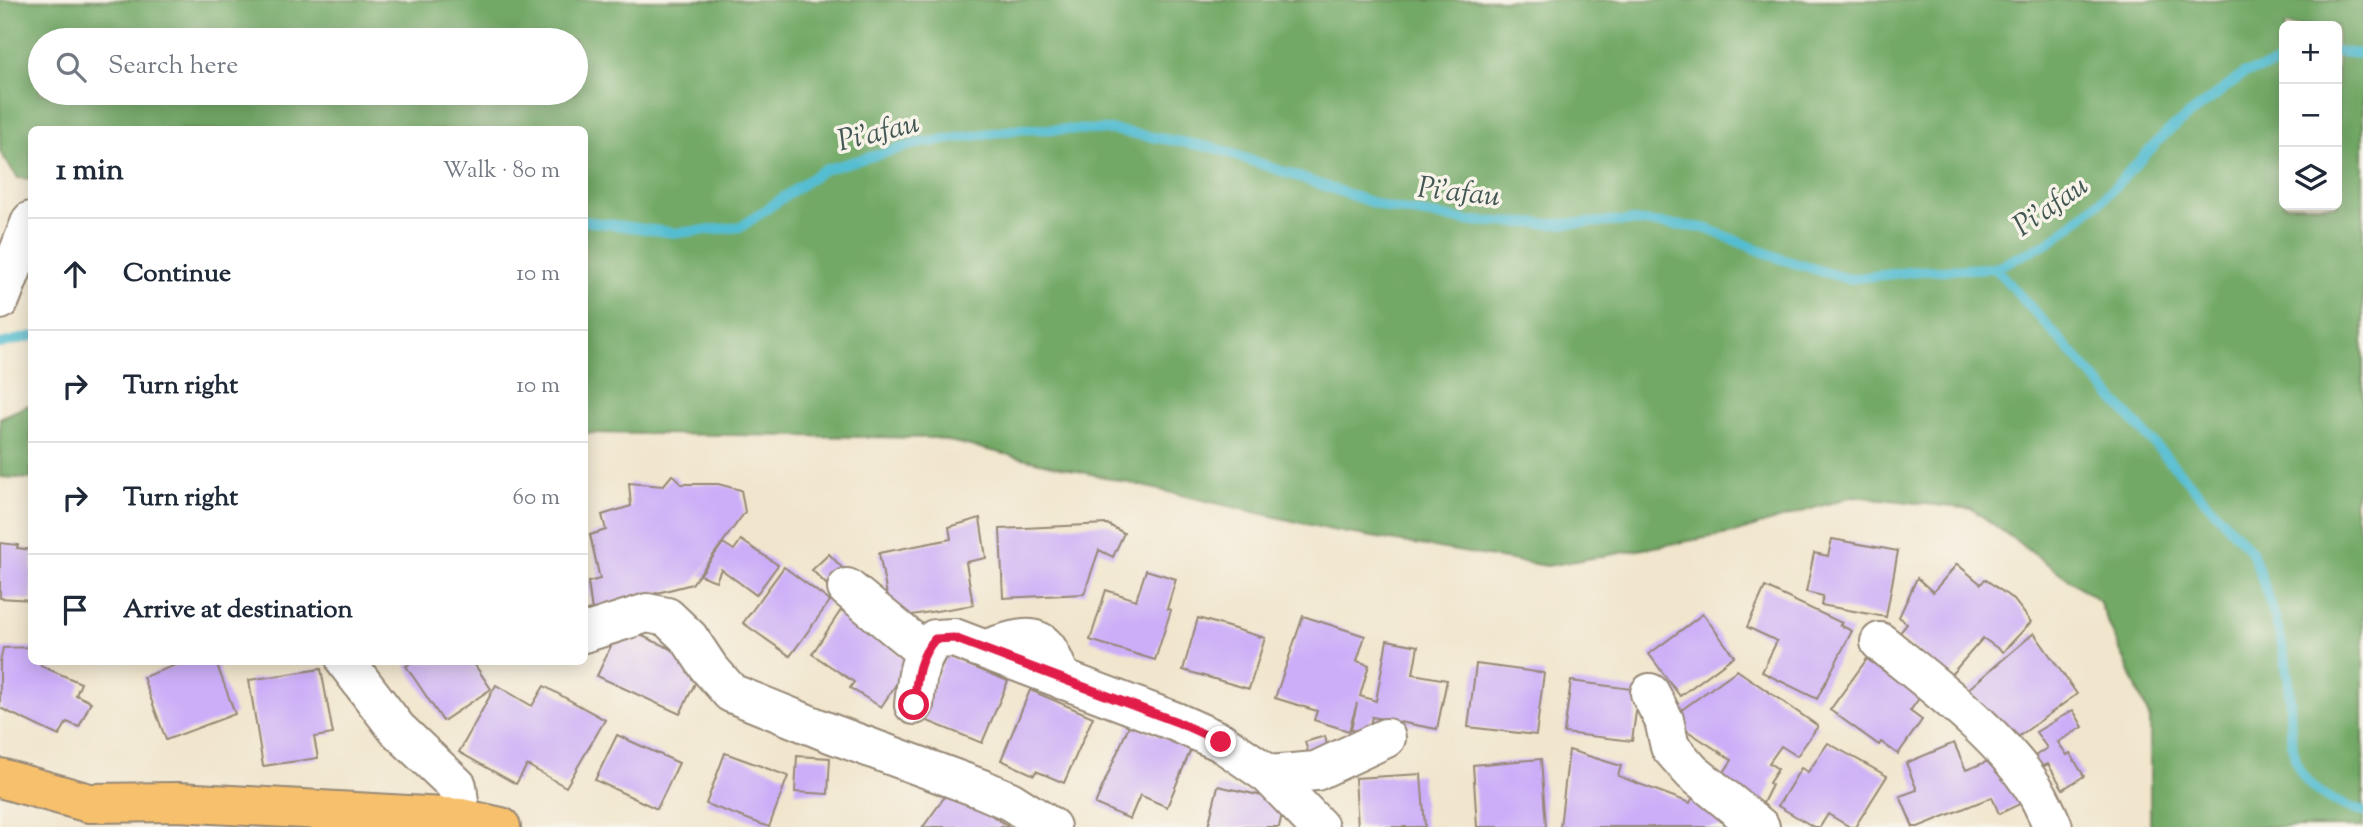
<!DOCTYPE html>
<html lang="en">
<head>
<meta charset="utf-8">
<style>
  body { margin:0; font-family:"Sorts Mill Goudy",serif; background:#f6f6f7; color:#1f2937 }
  .controls { position:absolute; right:21px; top:21px; display:grid; overflow:hidden; border-radius:10px; box-shadow:0 4px 18px #0003 }
  .controls button { width:63px; height:63px; display:grid; place-items:center; padding:0; border:0; border-bottom:2px solid #e0e1e3; background:#fff; color:#1f2937; font:35px sans-serif }
  .stop { position:absolute; width:21px; height:21px; margin:-16px; border:5px solid #e11d48; border-radius:50%; background:#fff }
  .stop.end { background:#e11d48; border-color:#fff; box-shadow:0 2px 7px #0008 }
  .list { margin:0; padding:0; list-style:none }
  h2 { display:flex; justify-content:space-between; align-items:center; height:91px; margin:0; padding:0 28px; font-size:30px }
  h2 small { font-size:23px; font-weight:400; color:#747a83 }
  .list li { display:grid; grid-template-columns:46px 1fr auto; gap:21px; align-items:center; box-sizing:border-box; height:112px; padding:0 28px; border-top:2px solid #e0e1e3 }
  .list b { display:block; font-size:26px; white-space:nowrap }
  .list em { font-size:23px; font-style:normal; color:#747a83 }
  .icon { flex:none; width:38px; height:38px; fill:none; stroke:currentColor; stroke-width:2; stroke-linecap:round; stroke-linejoin:round }
  .map { position:relative; flex:none; width:2363px; height:827px; overflow:hidden }
  .search { position:absolute; background:#fff; box-shadow:0 4px 18px #0003; left:28px; top:28px; width:560px; height:77px; display:flex; align-items:center; gap:18px; box-sizing:border-box; padding:0 24px; border-radius:38px; color:#747a83; font-size:26px }
  .panel { position:absolute; background:#fff; box-shadow:0 4px 18px #0003; left:28px; top:126px; width:560px; height:539px; border-radius:10px }
  .map>svg:first-child { display:block }
  .forest { fill:#72a966; stroke:#566a42; stroke-width:2; fill-rule:evenodd }
  .lines { fill:none; stroke-linecap:round; stroke-linejoin:round }
  .stream { stroke:#54bdd1; stroke-width:10 }
  .building { fill:#ccaef8 }
  .minor-casing { stroke:#968876; stroke-width:42 }
  .major-casing { stroke:#968876; stroke-width:42 }
  .minor { stroke:#fff; stroke-width:38 }
  .major { stroke:#f7c06c; stroke-width:38 }
  .route { stroke:#e11d48; stroke-width:9 }
  .labels { text-anchor:middle; stroke-width:7; stroke-linejoin:round; paint-order:stroke }
  .water-label { font-size:30px; font-style:italic; fill:#425654; stroke:#f7f3e8 }
</style>
</head>
<body>
<div class="map">
<svg width="2363" height="827" viewBox="0 0 2363 827">
  <rect width="100%" height="100%" fill="#f7f3e8"/>
  <filter id="ink" filterUnits="userSpaceOnUse"><feTurbulence type="fractalNoise" baseFrequency=".0143" numOctaves="2"/><feDisplacementMap in="SourceGraphic" scale="14" xChannelSelector="R" yChannelSelector="G"/><feConvolveMatrix kernelMatrix="1 2 1 2 8 2 1 2 1" color-interpolation-filters="sRGB"/></filter>
  <filter id="wash" filterUnits="userSpaceOnUse"><feTurbulence type="fractalNoise" baseFrequency=".00686" numOctaves="4" result="noise"/><feDisplacementMap in="SourceGraphic" scale="28" xChannelSelector="R" yChannelSelector="G"/><feGaussianBlur stdDeviation="1.57" result="paint"/><feColorMatrix in="noise" values="0 0 0 0 0 0 0 0 0 0 0 0 0 0 0 0 0 1.4 0 .05"/><feComposite in="paint" operator="in"/></filter>
  <g filter="url(#wash)">
    <rect width="100%" height="100%" fill="#f1e6cd"/>
    <!-- forest -->
    <g class="forest">
      <path d="M0 0H2363V472L2354 503 2363 545V827H2150V719L2099 601 1972 509 1853 496 1734 533 1547 566 1336 531 936 438 585 433 584 130H32L31 179 18 178 0 152ZM2284 26H2337V205H2284ZM40 40H576V93H40Z"/>
      <path d="M31 404V479L0 477V418Z"/>
    </g>
    <g class="lines">
      <!-- stream -->
      <g class="stream">
        <path d="M2337 52 2363 54"/>
        <path d="M584 221 675 233 741 227 823 170 916 144 1020 129 1113 130 1215 148 1388 208 1468 221 1553 224 1632 221 1705 228 1781 259 1848 279 1918 271 1995 268 2050 242 2104 198 2167 132 2245 73 2284 63"/>
        <path d="M1995 268 2252 552C2267 592 2282 633 2288 676 2293 709 2284 753 2307 781 2320 797 2345 806 2363 812"/>
        <path d="M0 344 32 336"/>
      </g>
    </g>
    <g id="blocks">
      <!-- building -->
      <g class="building">
        <path d="M672 475 675 476 681 484H718L741 490 745 512 692 584 626 601 593 619 588 582 600 579 590 535 606 530 602 515 631 506 629 483 663 486Z"/>
        <path d="M980 518 986 558 966 562 973 605 906 616 890 611 879 553 951 539 949 527Z"/>
        <path d="M1107 524 1124 533 1113 557 1099 550 1084 594 1003 598 1000 529Z"/>
        <path d="M1832 539 1898 551 1886 617 1821 605 1823 596 1806 592 1814 553 1828 556Z"/>
        <path d="M741 540 778 565 756 595 721 569 716 581 700 575 723 543 734 550Z"/>
        <path d="M0 543 18 545 17 548 32 550V600L0 598Z"/>
        <path d="M829 554 847 573 831 589 812 570Z"/>
        <path d="M1957 564 1981 584 1985 579 2014 600 2031 622 2003 652 1983 638 1949 677 1898 635 1907 624 1899 617 1917 578 1933 592Z"/>
        <path d="M784 567 830 601 790 656 743 623Z"/>
        <path d="M1146 570 1176 579 1167 609 1171 610 1155 660 1090 640 1106 590 1136 600Z"/>
        <path d="M1765 587 1842 623 1840 625 1852 631 1817 699 1762 672 1777 641 1747 627Z"/>
        <path d="M841 610 897 645 893 651 911 662 881 707 850 688 854 682 812 654Z"/>
        <path d="M1703 614 1734 656 1680 696 1649 654Z"/>
        <path d="M1303 616 1365 636 1357 661 1369 665 1360 696 1376 701 1387 640 1418 646 1413 674 1447 680 1437 729 1372 717 1368 733 1351 730 1357 703 1349 731 1314 720 1317 711 1275 698Z"/>
        <path d="M1198 618 1265 638 1249 689 1183 670Z"/>
        <path d="M620 626 680 653 702 669 680 714 597 676Z"/>
        <path d="M2034 633 2077 694 2011 742 1967 690Z"/>
        <path d="M32 647V662H41V666L81 683 76 695 91 702 79 727 67 722 59 736 0 708V662L3 648Z"/>
        <path d="M946 656 1008 681 982 743 920 718Z"/>
        <path d="M1867 659 1920 697 1910 711 1922 720 1898 754 1881 742 1879 745 1830 710Z"/>
        <path d="M184 662H216L235 714 166 740 143 677Z"/>
        <path d="M412 662H473L491 689 443 721 406 666Z"/>
        <path d="M1476 664 1544 673 1536 735 1468 727Z"/>
        <path d="M321 669 333 734 314 737 318 758 263 766 249 680Z"/>
        <path d="M1737 670 1818 726 1797 756 1781 746 1769 763 1778 769 1769 783 1772 785 1761 807 1719 780 1732 760 1669 719Z"/>
        <path d="M1571 681 1639 690 1632 741 1564 733Z"/>
        <path d="M496 685 532 706 544 686 605 720 566 787 527 765 516 784 459 752Z"/>
        <path d="M1030 690 1093 717 1064 783 1036 771 1034 775 1001 760Z"/>
        <path d="M2073 710 2083 727 2058 742 2067 755 2070 753 2084 776 2063 789 2048 764 2040 768 2032 758 2047 748 2036 732Z"/>
        <path d="M1130 723 1191 749 1167 807 1140 795 1130 819 1095 804Z"/>
        <path d="M617 735 679 763 657 809 595 780Z"/>
        <path d="M1325 736 1328 749 1309 755 1305 742Z"/>
        <path d="M1828 743 1887 776 1855 827H1850L1828 814 1820 827H1814L1778 806 1801 768 1808 772Z"/>
        <path d="M1954 743 1966 770 1991 760 2024 802 1999 814 1992 797 1918 827H1913L1900 796 1917 790 1906 763Z"/>
        <path d="M1569 750 1621 766 1618 776 1690 803 1696 791 1732 818 1727 826 1722 827H1560Z"/>
        <path d="M725 753 788 776 769 827 706 804Z"/>
        <path d="M797 756 830 758 828 794 795 792Z"/>
        <path d="M1541 759 1546 827H1477L1473 765Z"/>
        <path d="M1421 774 1425 827H1358L1355 778Z"/>
        <path d="M1218 786 1285 801 1279 827H1208Z"/>
        <path d="M951 788 1009 827H923Z"/>
      </g>
    </g>
  </g>
  <g filter="url(#ink)">
    <use href="#blocks" fill-opacity="0" stroke="#968876" stroke-width="2"/>
    <g class="lines">
      <defs>
        <g id="minor">
          <path d="M0 300 31 221"/>
          <path d="M847 588 924 651"/>
          <path d="M584 633 647 613 667 617 689 638 709 668 731 693 830 733 982 789 1010 801 1051 827"/>
          <path d="M1880 642C1933 685 2005 738 2039 797 2044 807 2049 817 2053 827"/>
          <path d="M986 649C1006 643 1034 629 1048 650 1054 660 1057 671 1063 680"/>
          <path d="M346 662 397 729 457 786 461 818"/>
          <path d="M1650 693 1664 720 1670 747 1692 772 1760 827"/>
          <path d="M914 705C917 679 917 660 935 639L954 638 1176 722 1221 742 1269 775 1319 827"/>
          <path d="M1269 775 1316 771 1386 738"/>
        </g>
        <path id="major" d="M0 778 89 803 178 802 461 818 501 827"/>
      </defs>
      <!-- minor casing -->
      <use href="#minor" class="minor-casing"/>
      <!-- major casing -->
      <use href="#major" class="major-casing"/>
      <!-- minor -->
      <use href="#minor" class="minor"/>
      <!-- major -->
      <use href="#major" class="major"/>
    </g>
  </g>
  <g class="lines" filter="url(#ink)">
    <!-- route -->
    <path class="route" d="M914 705C917 679 917 660 935 639L954 638 1177 722 1221 742"/>
  </g>
  <g class="labels">
    <!-- water labels -->
    <g class="water-label">
      <text transform="translate(878 131) rotate(-14)" y="10">Pi'afau</text>
      <text transform="translate(1459 191) rotate(6)" y="10">Pi'afau</text>
      <text transform="translate(2050 205) rotate(-35)" y="10">Pi'afau</text>
    </g>
  </g>
</svg>
<div class="controls">
<button>+</button>
<button>−</button>
<button><svg class="icon" aria-label="layers" viewBox="0 0 24 24"><path d="M12 4l9 5-9 5-9-5zM3 14l9 5 9-5"/></svg></button>
</div>
<div class="stop" style="left:914px;top:705px"></div>
<div class="stop end" style="left:1221px;top:742px"></div>
<div class="search"><svg class="icon" aria-label="search" viewBox="0 0 24 24"><circle cx="10" cy="10" r="6"/><path d="M15 15l6 6"/></svg>Search here</div>
<section class="panel">
<h2>1 min<small>Walk · 80 m</small></h2>
<ul class="list">
<li><svg class="icon" aria-label="ahead" viewBox="0 0 24 24"><path d="M12 20V5M6 11l6-6 6 6"/></svg><div><b>Continue</b></div><em>10 m</em></li>
<li><svg class="icon" aria-label="right" viewBox="0 0 24 24"><path d="M7 20v-9h11M14 6l5 5-5 5"/></svg><div><b>Turn right</b></div><em>10 m</em></li>
<li><svg class="icon" aria-label="right" viewBox="0 0 24 24"><path d="M7 20v-9h11M14 6l5 5-5 5"/></svg><div><b>Turn right</b></div><em>60 m</em></li>
<li><svg class="icon" aria-label="arrive" viewBox="0 0 24 24"><path d="M6 21V4h12l-3 4 3 4H6"/></svg><div><b>Arrive at destination</b></div></li>
</ul>
</section>
</div>
</body>
</html>
